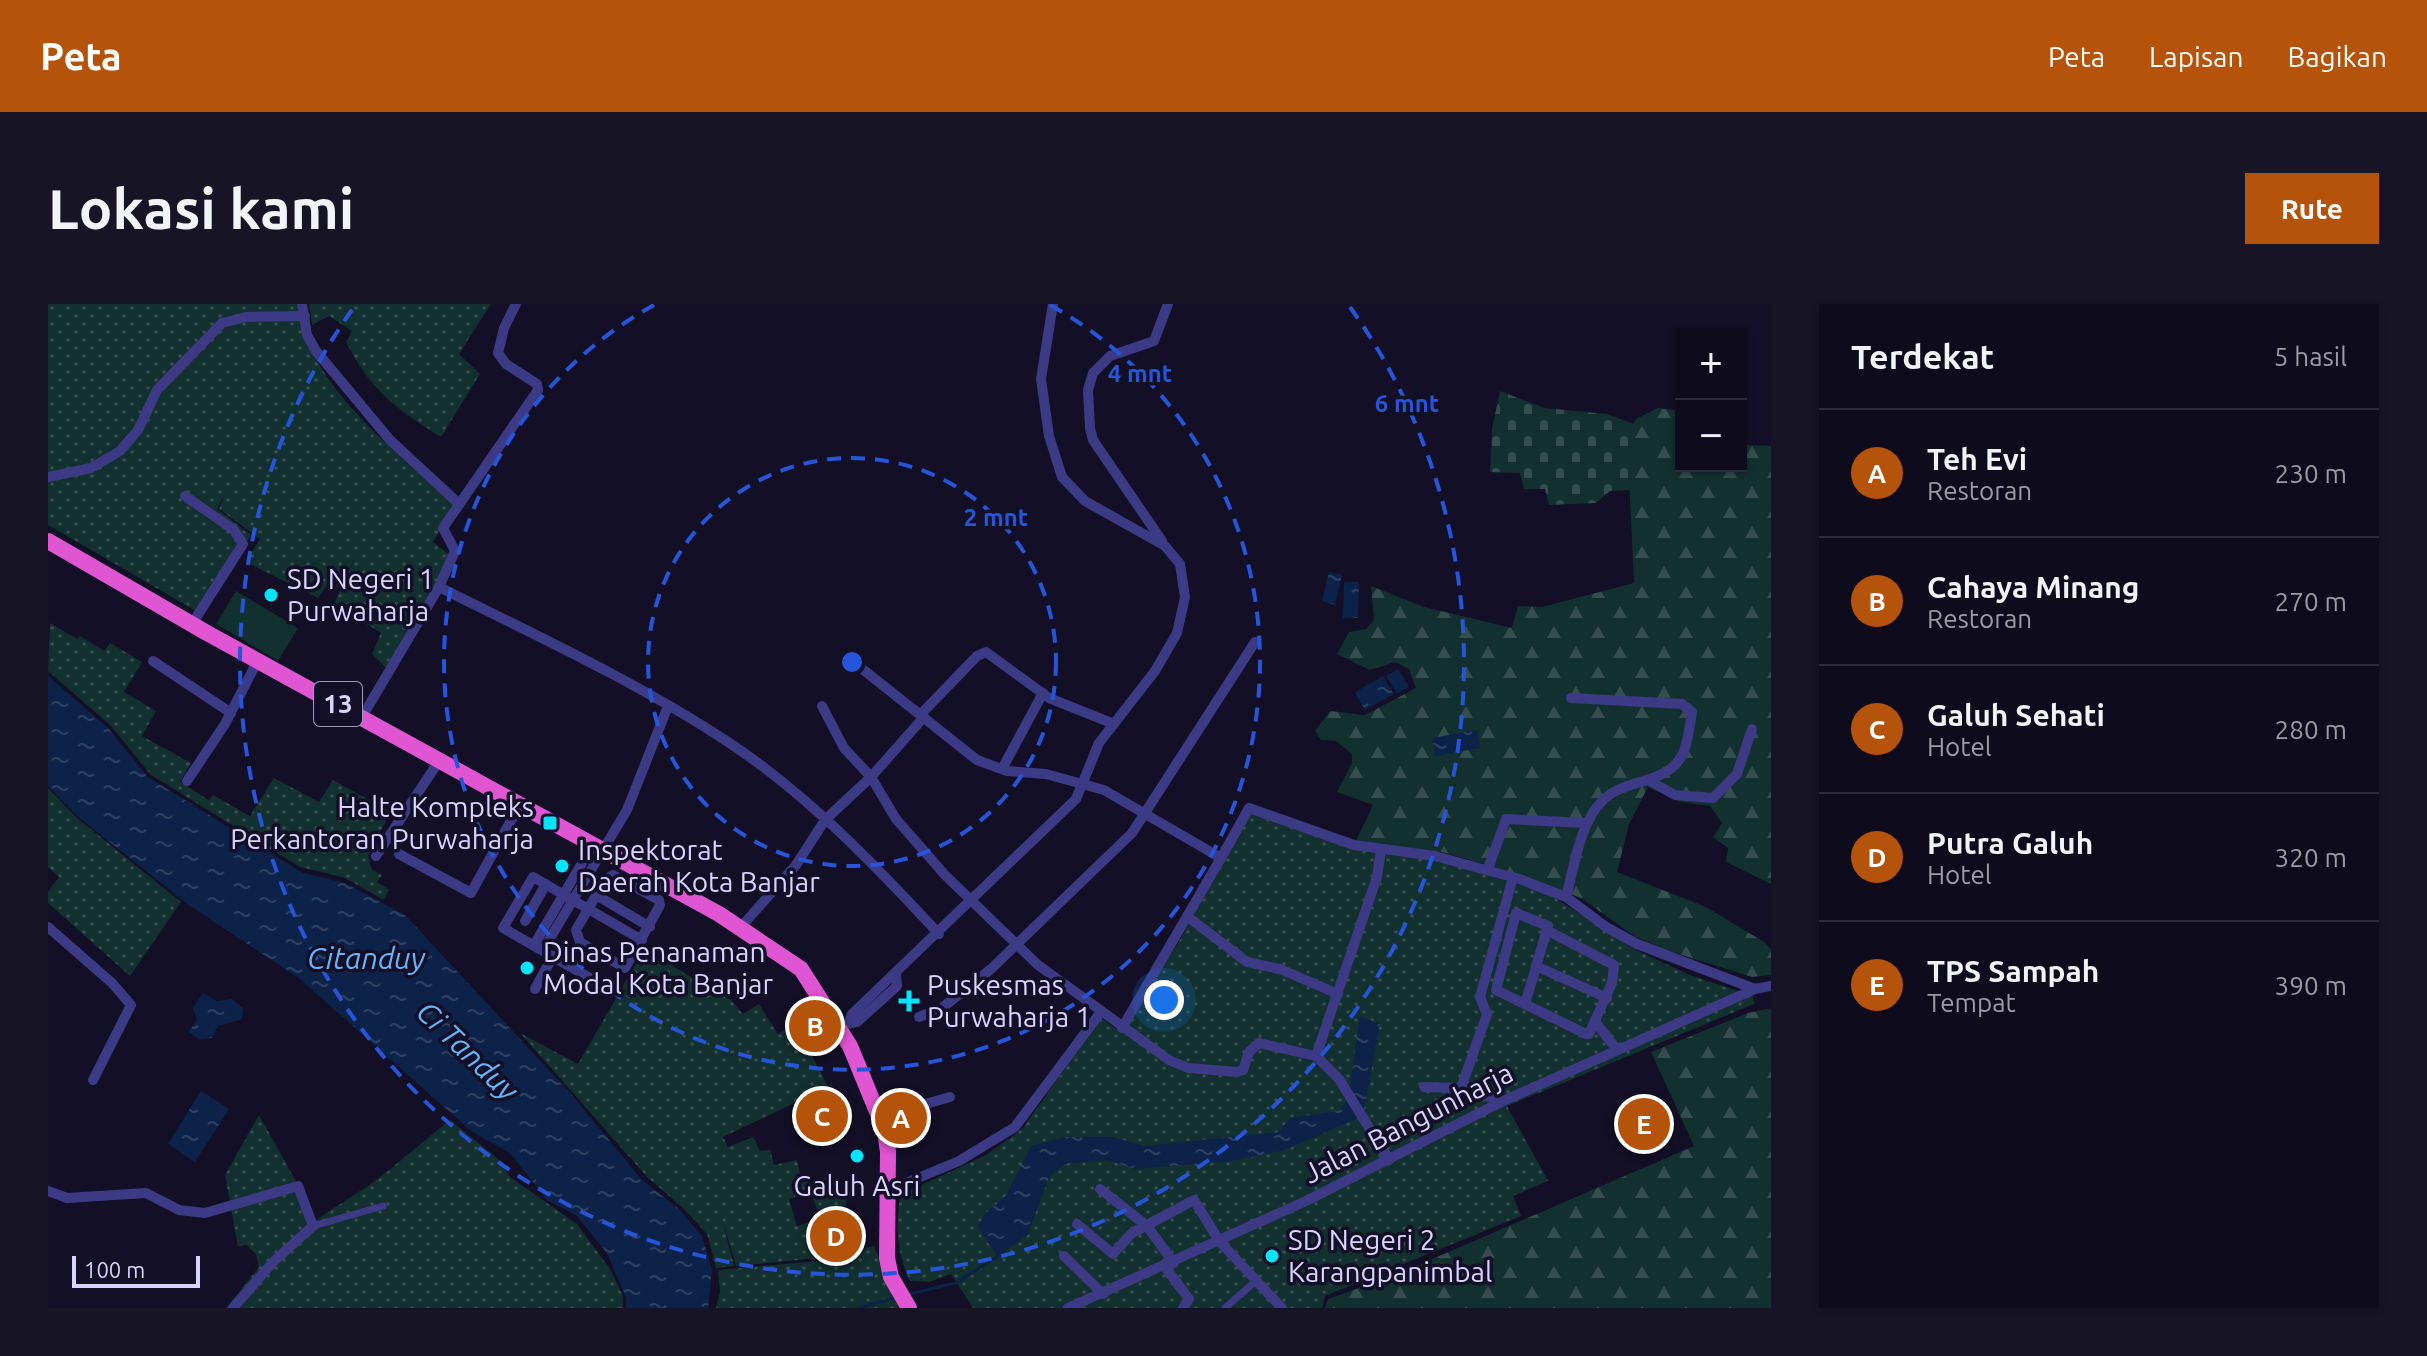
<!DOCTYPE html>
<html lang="id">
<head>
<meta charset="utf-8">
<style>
  body { margin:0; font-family:Ubuntu,sans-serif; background:#171425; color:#f1f3f6 }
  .controls { position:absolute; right:24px; top:24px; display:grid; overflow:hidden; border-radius:0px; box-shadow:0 2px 6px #0004 }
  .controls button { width:72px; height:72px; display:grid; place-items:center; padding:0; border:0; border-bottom:2px solid #2e2b3b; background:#0e0b1c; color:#f1f3f6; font:40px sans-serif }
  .scale { position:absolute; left:24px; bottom:20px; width:128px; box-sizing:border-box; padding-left:8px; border:4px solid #d9d4ff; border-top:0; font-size:22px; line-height:28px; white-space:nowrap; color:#d9d4ff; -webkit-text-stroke:6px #130f26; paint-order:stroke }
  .you { position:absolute; left:1116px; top:696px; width:28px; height:28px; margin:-20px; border:6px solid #fff; border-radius:50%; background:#1a73e8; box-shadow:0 0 0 12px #1a73e833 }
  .badge { display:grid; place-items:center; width:52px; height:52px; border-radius:50%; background:#b45309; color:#fff; font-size:26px; font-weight:700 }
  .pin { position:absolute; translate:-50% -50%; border:4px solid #fff; box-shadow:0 2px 8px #0006 }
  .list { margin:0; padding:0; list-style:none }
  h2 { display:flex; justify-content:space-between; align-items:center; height:104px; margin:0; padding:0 32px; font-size:34px }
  h2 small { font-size:26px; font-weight:400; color:#9b9ba3 }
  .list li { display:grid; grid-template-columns:52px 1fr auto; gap:24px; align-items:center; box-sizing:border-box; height:128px; padding:0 32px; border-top:2px solid #2e2b3b }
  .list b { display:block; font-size:30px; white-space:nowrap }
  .list p { margin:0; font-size:26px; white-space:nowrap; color:#9b9ba3 }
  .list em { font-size:26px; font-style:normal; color:#9b9ba3 }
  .map { position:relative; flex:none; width:1723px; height:1004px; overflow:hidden; border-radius:0px }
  header { display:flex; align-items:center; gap:48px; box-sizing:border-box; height:112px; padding:0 40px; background:#b45309; color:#fff }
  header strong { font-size:38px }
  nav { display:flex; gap:44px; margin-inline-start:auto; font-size:28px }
  .intro { display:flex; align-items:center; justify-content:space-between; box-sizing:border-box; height:192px; padding:0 48px }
  h1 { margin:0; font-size:56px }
  .button { padding:20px 36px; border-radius:0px; background:#b45309; color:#fff; font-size:28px; font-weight:700 }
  main { display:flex; gap:48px; padding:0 48px }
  aside { flex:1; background:#0e0b1c; border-radius:0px; box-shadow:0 2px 6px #0004 }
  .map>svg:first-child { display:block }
  .green { fill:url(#green-dots) }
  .forest { fill:url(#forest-firs) }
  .cemetery { fill:url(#cemetery-stones) }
  .pitch { fill:#12302f }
  .water { fill:url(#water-ripples) }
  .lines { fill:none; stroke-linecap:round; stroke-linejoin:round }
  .stream { stroke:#0c2248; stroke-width:3 }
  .pedestrian { stroke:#3d3a85; stroke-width:7 }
  .minor { stroke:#3d3a85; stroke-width:10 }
  .trunk { stroke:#e055d1; stroke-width:16 }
  .ring { fill:none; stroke:#2655da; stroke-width:4; stroke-dasharray:14 10 }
  .poi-dot { fill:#00e5ff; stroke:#130f26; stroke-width:3 }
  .labels { text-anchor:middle; stroke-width:7; stroke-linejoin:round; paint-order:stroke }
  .shield { fill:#130f26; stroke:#9e99be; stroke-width:2 }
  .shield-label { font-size:26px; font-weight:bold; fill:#d9d4ff }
  .poi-label { font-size:28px; fill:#d9d4ff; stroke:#130f26; text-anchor:start }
  .street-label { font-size:28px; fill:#d9d4ff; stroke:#130f26 }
  .water-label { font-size:30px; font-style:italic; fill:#62b6ff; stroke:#130f26 }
  .centre { fill:#2655da; stroke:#130f26; stroke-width:4 }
  .ring-label { font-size:24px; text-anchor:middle; font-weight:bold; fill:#2655da; stroke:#130f26; stroke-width:7; stroke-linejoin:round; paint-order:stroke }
</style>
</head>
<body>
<header>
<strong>Peta</strong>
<nav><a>Peta</a><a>Lapisan</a><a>Bagikan</a></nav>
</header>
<div class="intro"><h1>Lokasi kami</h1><a class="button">Rute</a></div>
<main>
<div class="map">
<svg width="1723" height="1004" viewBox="0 0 1723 1004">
  <defs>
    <pattern id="green-dots" width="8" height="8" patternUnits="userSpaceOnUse" patternTransform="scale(2)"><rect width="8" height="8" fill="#12302f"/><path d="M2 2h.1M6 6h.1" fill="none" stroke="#344d4e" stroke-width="1.8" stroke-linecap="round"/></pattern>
    <pattern id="forest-firs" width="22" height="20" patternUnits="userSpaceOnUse" patternTransform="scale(2)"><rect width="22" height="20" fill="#12302f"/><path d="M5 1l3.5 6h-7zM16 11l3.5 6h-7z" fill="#344d4e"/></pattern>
    <pattern id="cemetery-stones" width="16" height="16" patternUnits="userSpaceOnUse" patternTransform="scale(2)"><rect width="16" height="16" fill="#12302f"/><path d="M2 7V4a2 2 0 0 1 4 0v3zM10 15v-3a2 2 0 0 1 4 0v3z" fill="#344d4e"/></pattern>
    <pattern id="water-ripples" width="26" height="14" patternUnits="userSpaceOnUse" patternTransform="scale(2)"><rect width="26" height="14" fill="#0c2248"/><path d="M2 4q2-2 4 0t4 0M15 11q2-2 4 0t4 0" fill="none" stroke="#2f4163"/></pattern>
  </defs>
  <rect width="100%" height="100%" fill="#130f26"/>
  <!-- green -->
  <g class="green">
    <path d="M0 0H250C255 15 258 33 265 48 287 99 365 164 407 202L385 238 407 255 338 364 324 350 333 329 286 300 307 254 291 284 280 280 270 294 198 258 212 235 171 205 177 190 169 205 203 231 153 310 0 221Z"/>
    <path d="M261 0H443L411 50 432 70 393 133C347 104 323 87 298 38L304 27 281 12 264 21Z"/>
    <path d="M2 319 29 335 32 332 56 347 62 339 94 358 76 388 108 407 94 432 143 459 132 478 161 496 165 491 202 512 226 474 271 498 285 476 343 508 320 550 323 565 334 571 329 578 341 586 336 596 295 573 252 563 132 489 133 486 131 488 103 471 63 422 0 367Z"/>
    <path d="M0 484 28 513 133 598 82 672 0 599V588L11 573 0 563Z"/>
    <path d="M1202 508 1306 544 1394 557 1501 590 1586 645 1642 671 1705 692 1706 700 1459 802 1500 877 1465 892 1473 912 1277 992 1274 1004H925L903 970 881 978 862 977C848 948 848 923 852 891L938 851 974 825 1053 714 1074 729 1132 636Z"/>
    <path d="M593 651 607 652 683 696 695 710 711 700 730 730 748 720 780 783 675 833 680 843 705 833 712 847 722 846 726 861 749 856 754 878 786 872 789 889H799L798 901 769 906 763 888 741 895 749 922 762 918 770 954 688 962 674 915 686 962 668 964 659 930 635 904 599 873 472 729 530 760Z"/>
    <path d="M211 811 249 879 262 920 330 875 402 816 449 854 462 873 529 920 562 965 575 992V1004H178L211 963 208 950 198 941 190 943 177 871Z"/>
    <path d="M826 942 851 1004H668L672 988 670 966 771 957Z"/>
  </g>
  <!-- forest -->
  <g class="forest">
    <path d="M1610 104 1633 107V162H1693V141L1723 142V580L1678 558 1680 544 1665 533 1674 519 1662 502 1633 498 1600 483 1581 520 1569 568 1658 603 1716 638 1723 645V671L1704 673 1618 646 1586 632 1533 594 1450 564 1394 548 1308 537 1325 501 1289 488 1304 459V450L1288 437 1273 436 1267 427 1282 407 1317 411 1368 384 1361 365 1347 358 1322 366 1289 350 1301 328 1318 325 1326 316 1323 282 1376 303 1464 324 1470 302 1494 303 1586 279 1579 129 1588 115Z"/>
    <path d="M1723 704V1004H1277L1280 995 1345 972 1646 842 1603 748 1700 709Z"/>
  </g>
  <!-- cemetery -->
  <path class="cemetery" d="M1452 87 1496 104 1559 110 1586 120 1580 130 1582 186 1562 187 1548 199 1501 201 1497 185H1476L1472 169 1442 168 1444 125Z"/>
  <!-- pitch -->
  <path class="pitch" d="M188 287 250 324 230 357 168 320Z"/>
  <!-- water -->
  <g class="water">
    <path d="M1281 268 1294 271 1287 301 1274 297Z"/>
    <path d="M1296 278H1311L1310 314H1295Z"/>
    <path d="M1350 365 1361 383 1349 390 1338 372Z"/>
    <path d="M0 372 60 424 100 473 255 569 297 579 357 611 524 791 594 876 631 905 654 932 664 965 660 1004H578V994L559 949 528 911 499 896 462 849 423 827 252 675 138 599 29 512 0 482Z"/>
    <path d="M1335 372 1346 390 1317 406 1307 388Z"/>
    <path d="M1429 426 1432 444 1387 452 1384 434Z"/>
    <path d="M155 689 169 697 184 695 195 704 194 715 170 722 164 734 151 735 141 728 149 715 145 704Z"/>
    <path d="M1312 712 1332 720 1316 805 1308 815 1237 846 1183 857 1087 865 1060 856 1017 860 1001 873 979 932 949 953 930 922 938 909 958 892 983 842 1016 833H1066L1096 842 1231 828 1242 814 1290 807 1300 796Z"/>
    <path d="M153 787 181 805 147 858 120 840Z"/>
  </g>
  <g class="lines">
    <!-- stream -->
    <g class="stream">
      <path d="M862 990 907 979 949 953"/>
      <path d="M810 1004 846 994"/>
    </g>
    <!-- pedestrian -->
    <g class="pedestrian">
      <path d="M265 922 335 902"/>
      <path d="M1177 1004 1209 976"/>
    </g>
    <!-- minor -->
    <g class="minor">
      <path d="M254 0 259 31 268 47 342 136 410 199"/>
      <path d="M0 173 43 164 72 147 90 126 109 86 174 19 198 13 257 12"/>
      <path d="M137 192 186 226 195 240 144 320"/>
      <path d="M1114 237 1045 136 1042 124 1040 86 1045 69 1062 52 1106 37 1120 0"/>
      <path d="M391 283C489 332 589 378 680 438 759 490 827 561 891 630"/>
      <path d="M803 356 929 456 959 467 998 470 1056 486 1173 554 1201 504 1306 541 1387 552 1471 575 1518 593 1558 623 1589 640 1707 685"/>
      <path d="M105 357 183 409"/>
      <path d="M774 402 796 444 823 473 848 515 897 571 990 661 1121 756 1140 764 1189 768 1195 766 1201 748 1211 739 1268 752"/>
      <path d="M873 410 929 352 938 348 1001 394 1066 420"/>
      <path d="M314 413 391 283 407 247 395 224 490 86 489 80 458 60 450 49 456 24 468 0"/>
      <path d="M954 465 995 389"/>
      <path d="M1600 476 1627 491 1665 494 1689 470 1704 425"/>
      <path d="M139 477 177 420 210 356"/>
      <path d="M351 550 423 589 471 502"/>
      <path d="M328 552 391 457"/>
      <path d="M1440 565 1458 515 1538 519"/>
      <path d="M565 571 611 596 612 601 577 664 532 638 528 626 557 576Z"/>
      <path d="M548 591 602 623"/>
      <path d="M1518 593C1527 561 1531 519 1556 495 1566 486 1576 483 1589 479 1636 466 1637 453 1644 408L1634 400 1523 394"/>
      <path d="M1140 613 1199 658 1232 665 1290 690"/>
      <path d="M477 617 498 580"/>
      <path d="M0 623 64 679 83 701 45 776"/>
      <path d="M693 623 748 561 777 516 823 473 876 413"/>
      <path d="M486 641 544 542"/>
      <path d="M495 646 579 506 620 402"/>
      <path d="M1488 662 1559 694"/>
      <path d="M487 685 505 652"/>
      <path d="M561 685 455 624 485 573 594 636"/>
      <path d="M1477 700 1500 622 1468 609 1448 686 1538 730H1541L1564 679 1566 661 1500 627"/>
      <path d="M871 713 894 704 943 665 1084 529 1207 338"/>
      <path d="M801 718 804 710 1028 495 1051 439 1107 367 1129 329 1137 293 1132 260 1117 242 1037 197 1014 173 1001 132 993 75 1005 0"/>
      <path d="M798 720 809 718 849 682 848 670"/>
      <path d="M1549 720 1569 746"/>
      <path d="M1074 724 1173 554"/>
      <path d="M1268 752 1329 573 1333 546"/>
      <path d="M1268 752 1291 775 1341 856"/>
      <path d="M1376 783 1413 784 1455 797"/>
      <path d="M1413 784 1439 710 1432 693 1465 573"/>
      <path d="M832 813 902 793"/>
      <path d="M1052 885 1099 922 1126 959"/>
      <path d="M841 886 911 857 967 823 1052 709"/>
      <path d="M0 887 19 894 98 889 131 906 157 909 250 882 265 922 225 958 185 1004"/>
      <path d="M1029 920 1065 950 1084 929 1146 896 1172 938 1234 1004"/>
      <path d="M1016 952 1055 990"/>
      <path d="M1117 963 1141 995 1135 1004"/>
      <path d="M1020 1004 1258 897 1455 797 1707 685 1723 682"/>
    </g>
    <!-- trunk -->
    <path class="trunk" d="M0 237 159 329 671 610 753 665 802 742 837 827 840 848 839 954 843 973 861 1004"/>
  </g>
  <!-- distance rings -->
  <g class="ring">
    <circle cx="804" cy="358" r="204"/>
    <path d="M1002 1A408 408 0 1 1 606 1"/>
    <path d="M1302 3A612 612 0 1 1 306 3"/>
  </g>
  <!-- markers -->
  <g class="poi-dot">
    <circle cx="223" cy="291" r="8"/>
    <rect x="494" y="511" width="16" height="16" rx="4"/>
    <circle cx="514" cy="562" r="8"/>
    <circle cx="479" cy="664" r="8"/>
    <path d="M857 685h8v8h8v8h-8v8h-8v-8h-8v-8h8z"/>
    <circle cx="809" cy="852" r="8"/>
    <circle cx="1224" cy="952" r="8"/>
  </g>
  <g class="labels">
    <!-- shield labels -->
    <rect class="shield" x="266" y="378" width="48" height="44" rx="6"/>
    <g class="shield-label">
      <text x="290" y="409">13</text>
    </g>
    <!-- poi labels -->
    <g class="poi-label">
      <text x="239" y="285">SD Negeri 1<tspan x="239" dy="32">Purwaharja</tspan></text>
      <text x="486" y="513" text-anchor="end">Halte Kompleks<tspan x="486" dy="32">Perkantoran Purwaharja</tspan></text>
      <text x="530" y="556">Inspektorat<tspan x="530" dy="32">Daerah Kota Banjar</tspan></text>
      <text x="495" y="658">Dinas Penanaman<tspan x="495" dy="32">Modal Kota Banjar</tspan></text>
      <text x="879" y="691">Puskesmas<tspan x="879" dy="32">Purwaharja 1</tspan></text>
      <text x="809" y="892" text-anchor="middle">Galuh Asri</text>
      <text x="1240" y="946">SD Negeri 2<tspan x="1240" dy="32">Karangpanimbal</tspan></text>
    </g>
    <!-- street labels -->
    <g class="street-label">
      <text transform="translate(1360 819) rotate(-27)" y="10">Jalan Bangunharja</text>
    </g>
    <!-- water labels -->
    <g class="water-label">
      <text x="318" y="665">Citanduy</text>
      <text transform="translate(419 747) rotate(44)" y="10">Ci Tanduy</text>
    </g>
  </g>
  <circle cx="804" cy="358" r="12" class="centre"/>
  <g class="ring-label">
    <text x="1092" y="78">4 mnt</text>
    <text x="1359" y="108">6 mnt</text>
    <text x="948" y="222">2 mnt</text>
  </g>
</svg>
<div class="controls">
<button>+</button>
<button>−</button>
</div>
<div class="scale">100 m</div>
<div class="you"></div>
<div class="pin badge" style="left:853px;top:814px">A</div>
<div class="pin badge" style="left:767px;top:722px">B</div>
<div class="pin badge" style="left:774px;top:812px">C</div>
<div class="pin badge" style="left:788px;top:932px">D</div>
<div class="pin badge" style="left:1596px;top:820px">E</div>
</div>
<aside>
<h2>Terdekat<small>5 hasil</small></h2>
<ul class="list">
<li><span class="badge">A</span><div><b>Teh Evi</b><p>Restoran</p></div><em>230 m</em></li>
<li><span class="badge">B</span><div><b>Cahaya Minang</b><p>Restoran</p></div><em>270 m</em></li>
<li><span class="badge">C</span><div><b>Galuh Sehati</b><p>Hotel</p></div><em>280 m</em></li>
<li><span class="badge">D</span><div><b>Putra Galuh</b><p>Hotel</p></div><em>320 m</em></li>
<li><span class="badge">E</span><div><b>TPS Sampah</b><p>Tempat</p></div><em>390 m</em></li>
</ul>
</aside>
</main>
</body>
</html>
